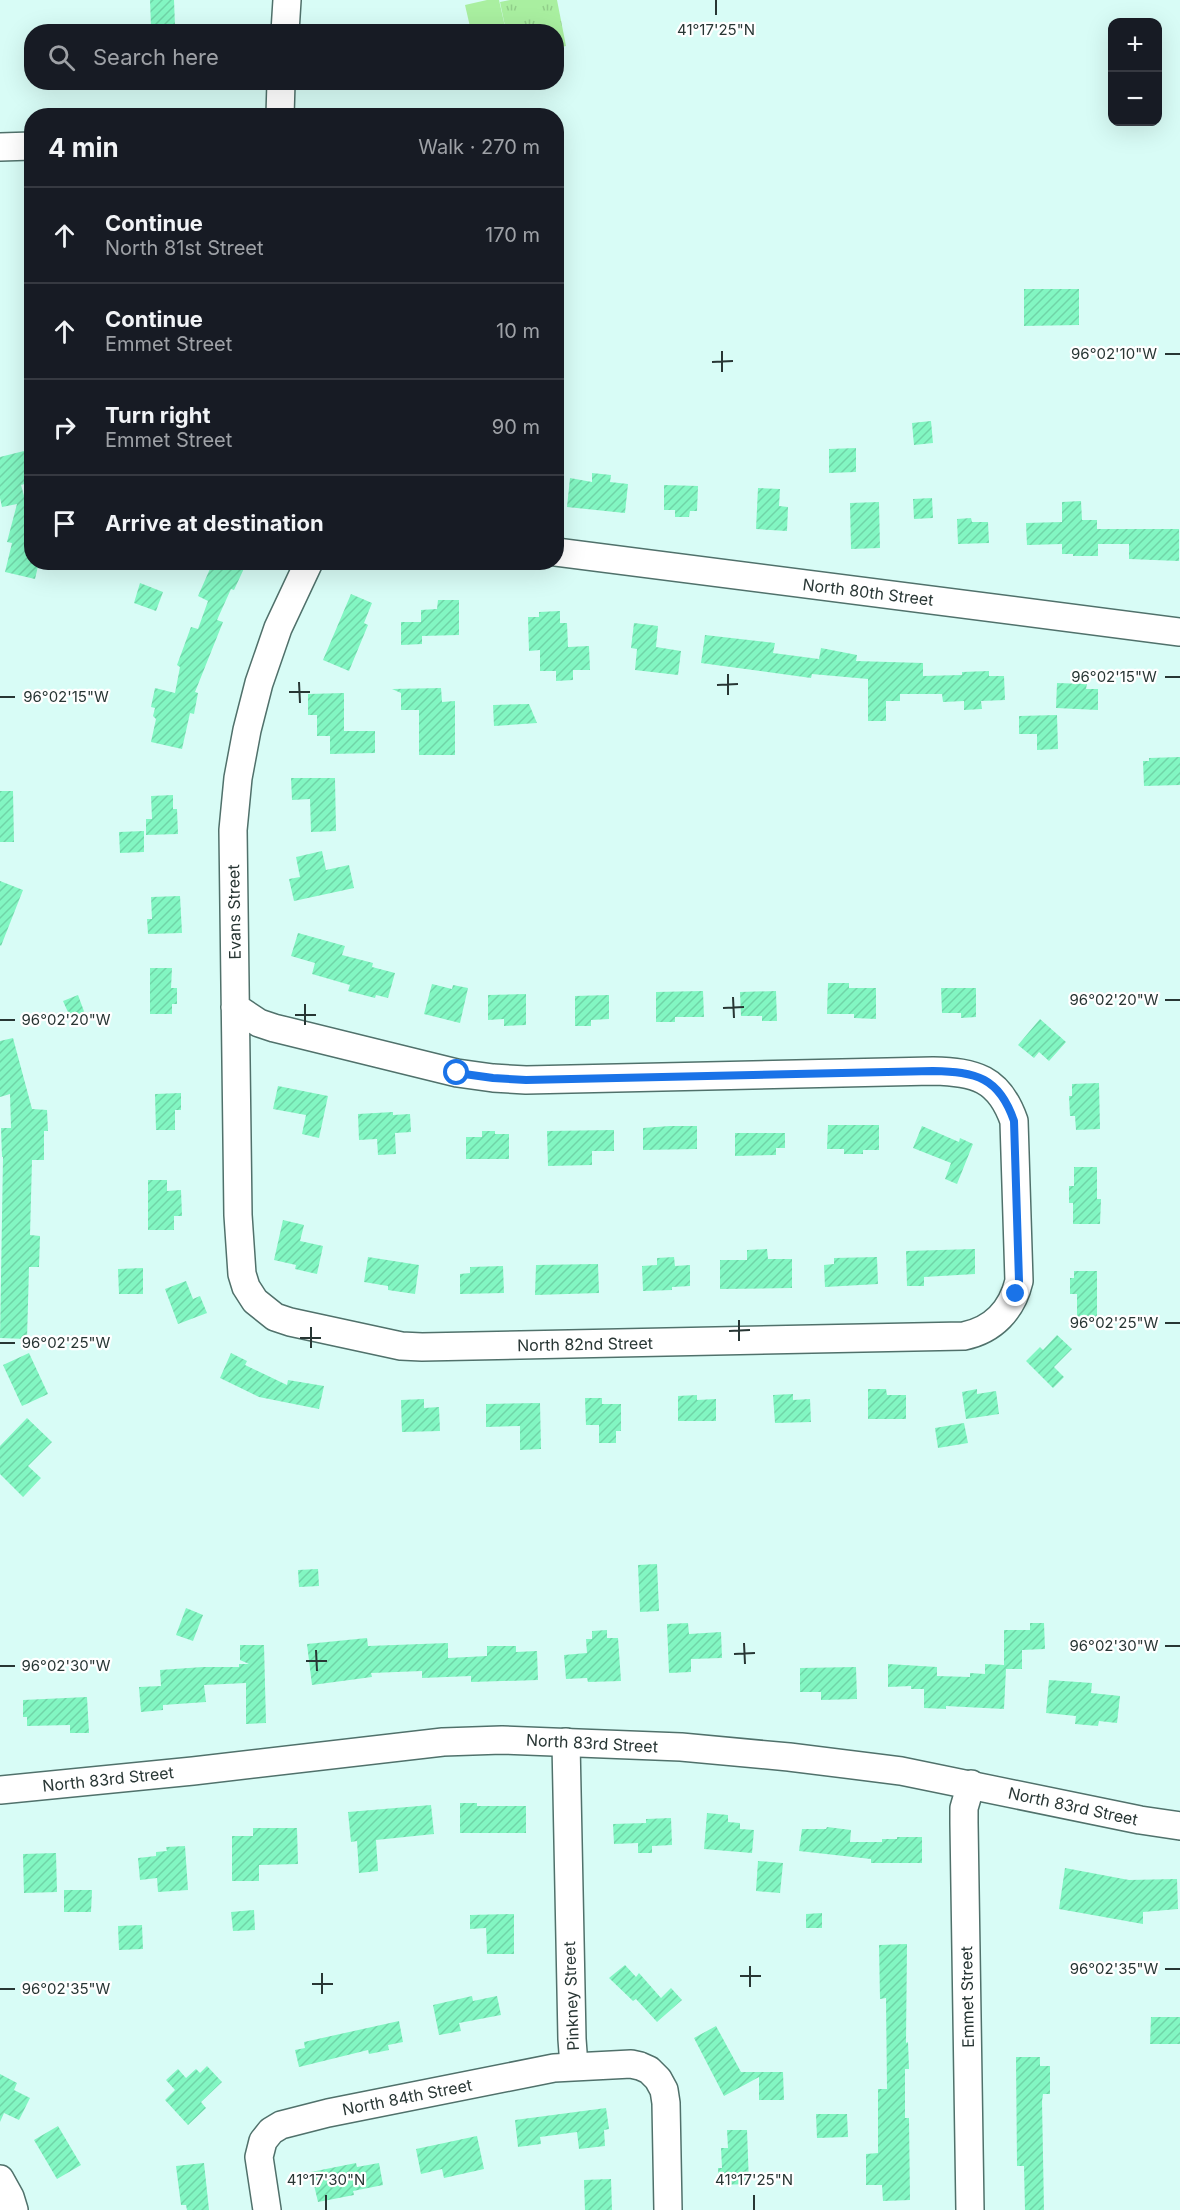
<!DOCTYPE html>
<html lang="en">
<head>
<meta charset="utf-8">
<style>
  body { margin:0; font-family:Inter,sans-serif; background:#242831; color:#f1f3f6 }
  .controls { position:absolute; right:18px; top:18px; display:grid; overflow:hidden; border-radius:12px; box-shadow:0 6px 24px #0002 }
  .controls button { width:54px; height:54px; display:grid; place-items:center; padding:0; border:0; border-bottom:2px solid #363941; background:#171b24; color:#f1f3f6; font:30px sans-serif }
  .stop { position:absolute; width:18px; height:18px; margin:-14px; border:4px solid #1a73e8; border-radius:50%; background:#fff }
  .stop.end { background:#1a73e8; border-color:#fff; box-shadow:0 2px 6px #0008 }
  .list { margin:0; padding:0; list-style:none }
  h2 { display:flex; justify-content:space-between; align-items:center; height:78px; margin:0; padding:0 24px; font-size:26px }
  h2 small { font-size:20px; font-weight:400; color:#9ea1a6 }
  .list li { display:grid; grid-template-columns:39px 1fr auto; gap:18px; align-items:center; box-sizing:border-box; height:96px; padding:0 24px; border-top:2px solid #363941 }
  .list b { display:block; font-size:22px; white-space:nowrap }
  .list p { margin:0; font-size:20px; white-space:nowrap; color:#9ea1a6 }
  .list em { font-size:20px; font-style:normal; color:#9ea1a6 }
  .icon { flex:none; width:33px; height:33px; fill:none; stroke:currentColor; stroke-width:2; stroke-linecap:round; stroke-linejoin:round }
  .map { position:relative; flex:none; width:1180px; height:2210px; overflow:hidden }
  .search { position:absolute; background:#171b24; box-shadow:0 6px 24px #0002; left:24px; top:24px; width:540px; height:66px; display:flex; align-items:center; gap:15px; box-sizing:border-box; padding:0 21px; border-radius:24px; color:#9ea1a6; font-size:22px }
  .panel { position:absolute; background:#171b24; box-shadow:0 6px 24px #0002; left:24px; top:108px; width:540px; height:462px; border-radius:24px }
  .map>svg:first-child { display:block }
  .park { fill:url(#park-tufts) }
  .pitch { fill:#a9efa0 }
  .building { fill:url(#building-hatch) }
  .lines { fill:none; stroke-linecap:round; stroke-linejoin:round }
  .minor-casing { stroke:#50716b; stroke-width:30 }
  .minor { stroke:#fff; stroke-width:27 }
  .route { stroke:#1a73e8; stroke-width:8 }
  .ticks { fill:none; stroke:#283634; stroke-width:2 }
  .labels { text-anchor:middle; stroke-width:4.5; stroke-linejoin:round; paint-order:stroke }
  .street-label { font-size:16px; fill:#283634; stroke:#fff }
  .ticks-label { font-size:15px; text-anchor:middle; fill:#283634; stroke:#fff; stroke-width:4.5; stroke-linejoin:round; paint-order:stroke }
</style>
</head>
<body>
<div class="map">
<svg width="1180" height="2210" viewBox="0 0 1180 2210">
  <defs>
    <pattern id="park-tufts" width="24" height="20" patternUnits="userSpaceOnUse" patternTransform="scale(1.5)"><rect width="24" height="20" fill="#a9efa0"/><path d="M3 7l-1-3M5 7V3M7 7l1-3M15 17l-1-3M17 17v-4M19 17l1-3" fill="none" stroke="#91ce8a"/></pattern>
    <pattern id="building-hatch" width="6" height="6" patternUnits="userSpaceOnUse" patternTransform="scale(1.5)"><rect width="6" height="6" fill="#82f6c2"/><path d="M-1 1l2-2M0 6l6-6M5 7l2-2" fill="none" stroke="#70d4a7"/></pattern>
  </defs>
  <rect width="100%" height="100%" fill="#d8fcf6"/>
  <!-- park -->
  <path class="park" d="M510 0H557L566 46 557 48 556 32 506 31 500 2Z"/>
  <!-- pitch -->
  <path class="pitch" d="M487 0H499L506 31H471L465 5Z"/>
  <!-- building -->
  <g class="building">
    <path d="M150 0H174L175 26 151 27Z"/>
    <path d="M1024 289H1079V325L1024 326Z"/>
    <path d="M931 421 933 443 914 445 912 423Z"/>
    <path d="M856 448V472L829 473V449Z"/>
    <path d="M32 449V482L21 485 32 525V562H39L35 579 5 572 12 543 7 542 17 504 2 507 0 498V457Z"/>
    <path d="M592 473 611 475 610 482 628 484 625 513 567 507 570 478 592 482Z"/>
    <path d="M664 485 698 486 697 511H690L689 517H675V510H664Z"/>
    <path d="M758 488 780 489 779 506 788 507 787 531 756 529Z"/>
    <path d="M932 498 933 518 914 519 913 499Z"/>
    <path d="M1081 501 1082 520H1097V529H1179V561L1129 559V544H1098V556H1073V554H1062V544L1027 545 1026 523 1062 522V502Z"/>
    <path d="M879 502 880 548 851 549 850 503Z"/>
    <path d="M971 518 972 522H988L989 543 958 544 957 519Z"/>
    <path d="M213 562H247L234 590 231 589 217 620 223 622 195 692 198 693 194 714 190 713 182 749 151 742 156 719 153 716 155 708 151 707 155 688 175 693 180 667 177 665 191 627 198 629 208 601 198 596Z"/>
    <path d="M140 583 163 592 156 611 134 603Z"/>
    <path d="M351 594 372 603 364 623 368 625 349 671 323 660Z"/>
    <path d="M438 600H459V635L422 636V644L401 645V622H421V610L437 609Z"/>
    <path d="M560 611V623H567L568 647 589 646 590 670H573V680L556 681V671H540V650L529 651 528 617H539V612Z"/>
    <path d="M634 623 658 626 656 647 681 651 678 675 635 670 637 649 631 648Z"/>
    <path d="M705 635 775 643 773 653 819 659 821 648 857 655 856 661 923 663V676L962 675V672L989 671V676H1004L1005 700 981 701 982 709 964 710V701L943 702 942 694H900V701H886V721H868V679L812 674 811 678 701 663Z"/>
    <path d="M1057 683 1087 684 1086 689H1098V710L1056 708Z"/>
    <path d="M441 688 442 702 455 701V755H419V710H401V693L392 689Z"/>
    <path d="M344 693V731H375V753L330 754V736H317V715H308V694Z"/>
    <path d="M529 704 537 723 494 726 493 705Z"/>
    <path d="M1057 715 1058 749 1037 750V734H1019V716Z"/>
    <path d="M1180 757V785L1144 786 1143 761H1149V758Z"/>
    <path d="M291 778H335L336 831 311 832 310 799 292 800Z"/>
    <path d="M0 791H13L14 842H0Z"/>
    <path d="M173 795V809H177L178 834 146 835V819H152L151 796Z"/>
    <path d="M144 831V852L120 853 119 832Z"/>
    <path d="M322 851 326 870 349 865 354 888 294 901 289 879 300 877 296 857Z"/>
    <path d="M0 881 23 890 1 946 0 945Z"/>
    <path d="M180 896 182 933 148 934 147 919H152L151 897Z"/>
    <path d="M298 933 345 946 342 955 373 963 372 967 395 973 388 998 376 995 375 998 348 991 350 985 312 974 315 963 291 956Z"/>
    <path d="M150 968H172L171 988H177V1004H172V1014H150Z"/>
    <path d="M828 983H849V988H876V1019L854 1018V1014H827Z"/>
    <path d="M432 984 452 989 453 985 468 988 460 1023 424 1014Z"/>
    <path d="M941 988H976V1017L961 1018V1013H942Z"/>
    <path d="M703 991 704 1017H675V1022H656V992Z"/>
    <path d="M776 991 777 1021H762V1016H741L740 992Z"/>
    <path d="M526 994V1025L504 1026V1019L488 1020V995Z"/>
    <path d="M78 995 85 1014 71 1019 63 1001Z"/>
    <path d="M609 995V1019L591 1020V1026H575V996Z"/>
    <path d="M1040 1019 1066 1042 1049 1061 1039 1052 1034 1058 1018 1045Z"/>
    <path d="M13 1038 32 1109 47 1110 48 1131H44V1160H32L30 1235 40 1236 39 1267H29L27 1339 0 1338 3 1157H2L1 1128H11L10 1094 0 1097V1041Z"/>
    <path d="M1099 1083 1100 1129 1076 1130 1075 1116H1070L1069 1096H1072V1084Z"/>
    <path d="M278 1086 328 1096 319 1138 302 1134 306 1115 273 1109Z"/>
    <path d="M181 1093V1110H175V1130H156L155 1094Z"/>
    <path d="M393 1112V1115L410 1114 411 1132 395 1133 396 1154 378 1155 377 1139 359 1140 358 1114Z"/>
    <path d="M828 1125H879V1150H863V1154H844V1149H827Z"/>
    <path d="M670 1126H697V1149L643 1150V1128Z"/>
    <path d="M922 1126 959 1142 960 1138 973 1144 957 1184 945 1179 951 1163 913 1148Z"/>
    <path d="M614 1130V1151H592V1165L548 1166 547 1131Z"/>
    <path d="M482 1131H495V1134H509V1159H466V1137H482Z"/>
    <path d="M735 1133H785V1148H776V1155L735 1156Z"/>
    <path d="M1074 1167H1097V1199H1101L1100 1224H1073V1203H1069V1186H1074Z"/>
    <path d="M148 1180H167V1191L181 1190 182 1216H174V1230H148Z"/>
    <path d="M283 1220 304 1225 300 1241 323 1246 317 1274 295 1269 296 1265 274 1260Z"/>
    <path d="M767 1249 768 1259H792V1288L720 1289V1260H747V1250Z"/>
    <path d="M975 1249V1274L924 1277V1286H907L906 1251Z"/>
    <path d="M368 1257 419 1265 415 1294 388 1290V1286L364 1282Z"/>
    <path d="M674 1257 675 1266 690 1265V1286L672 1287V1290L643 1291 642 1266 657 1265V1258Z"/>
    <path d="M877 1257 878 1284 825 1287 824 1265 834 1264V1258Z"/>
    <path d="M598 1264 599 1293 535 1295 536 1265Z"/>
    <path d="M503 1266 504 1293 460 1294V1274L470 1273V1267Z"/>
    <path d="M143 1268V1294H119L118 1269Z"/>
    <path d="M1074 1271H1097V1318L1077 1319V1294H1070V1278H1074Z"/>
    <path d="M186 1281 193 1299 200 1296 207 1313 178 1324 165 1289Z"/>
    <path d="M1057 1335 1072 1349 1054 1367 1064 1377 1053 1388 1026 1361 1040 1347 1043 1350Z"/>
    <path d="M29 1353 48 1394 22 1406 3 1365Z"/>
    <path d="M231 1353 247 1361 245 1365 287 1385 288 1380 324 1386 319 1409 259 1397 220 1378Z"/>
    <path d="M868 1389H886L887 1395H906V1419H868Z"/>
    <path d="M977 1389V1394L996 1391 999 1414 966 1419 962 1392Z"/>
    <path d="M793 1394V1400L810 1399 811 1422 775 1423 773 1395Z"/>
    <path d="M697 1395V1400L716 1399V1421H678V1396Z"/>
    <path d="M585 1398H602V1404H621V1431H616V1443H599V1425H586Z"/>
    <path d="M424 1399V1408L439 1407 440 1431 402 1432 401 1400Z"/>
    <path d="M540 1403 541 1449 520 1450V1426L486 1427V1404Z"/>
    <path d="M27 1418 52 1442 28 1466 41 1478 23 1497 0 1474V1446Z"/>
    <path d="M964 1423 968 1443 938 1448 935 1428Z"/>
    <path d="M657 1564 659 1611 640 1612 638 1565Z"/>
    <path d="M318 1569 319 1586 299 1587 298 1570Z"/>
    <path d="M186 1608 203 1615 193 1641 176 1635Z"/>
    <path d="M688 1623 689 1634 721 1632 722 1658 691 1659V1672L669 1673 667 1624Z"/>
    <path d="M1030 1623H1044L1045 1649 1022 1650V1669H1006L1004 1709 946 1706V1709L924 1708V1689H911V1686L888 1687V1664L937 1667V1676L970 1677V1673L985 1674V1664L1004 1665V1630H1030Z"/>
    <path d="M607 1630V1638H618L621 1681 588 1682 587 1678 566 1679 564 1655 587 1653 586 1639H592V1631Z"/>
    <path d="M367 1638 368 1646 448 1643V1658L487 1656V1646H516V1652L537 1651 538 1680 471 1682V1676L422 1678V1671L371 1673 372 1677 312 1685 307 1644Z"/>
    <path d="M240 1645H264L266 1723 246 1724V1683L204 1685 206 1702 163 1705V1710L141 1712 139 1687 161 1686 160 1670 203 1667H239V1664H249L240 1660Z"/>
    <path d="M856 1667 857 1699 821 1700V1692H800V1668Z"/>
    <path d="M1049 1680 1092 1683 1091 1693 1120 1696 1117 1723 1099 1721 1098 1726 1075 1724 1076 1716 1046 1713Z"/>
    <path d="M87 1697 89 1733H70V1725L27 1726V1717H23V1700Z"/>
    <path d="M460 1803H477V1806H526V1833H460Z"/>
    <path d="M431 1805 434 1834 376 1840 378 1871 359 1873 357 1841 351 1842 348 1812Z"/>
    <path d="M707 1813 728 1815V1822L740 1823V1829L754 1830 752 1853 704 1849Z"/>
    <path d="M671 1818 672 1845 652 1846V1853H638V1843L614 1844 613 1824 646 1823V1819Z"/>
    <path d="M827 1827 851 1830 850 1842H882V1839H897V1837H922V1863H871V1859L799 1851 802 1829H826Z"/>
    <path d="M253 1828H297L298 1864 259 1865V1881H232V1836H253Z"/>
    <path d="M185 1846 188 1890 158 1892 157 1878 140 1880 138 1858 156 1856V1852L167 1851 166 1847Z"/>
    <path d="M56 1853 57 1892 24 1893 23 1854Z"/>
    <path d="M758 1861 783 1863 780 1893 756 1891Z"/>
    <path d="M1065 1868 1129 1880 1177 1879 1178 1909 1143 1912V1924L1059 1909Z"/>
    <path d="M64 1890H92L91 1912H64Z"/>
    <path d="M254 1910 255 1930 233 1931 231 1912Z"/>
    <path d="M822 1913V1928H806V1914Z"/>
    <path d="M514 1914V1954H487L486 1928 470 1929V1915Z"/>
    <path d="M142 1925 143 1949 119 1950 118 1926Z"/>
    <path d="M907 1944 906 2043 908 2042 909 2069H905V2118H909L910 2200 883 2201 882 2185H866V2154L878 2153V2089H887L886 1998 880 1999 879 1945Z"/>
    <path d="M625 1965 636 1977 639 1973 661 1998 671 1988 682 2000 657 2022 636 1999 633 2001 609 1978Z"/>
    <path d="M472 1996 473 2001 497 1996 501 2015 459 2023 461 2031 439 2035 433 2005Z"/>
    <path d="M1151 2017H1180V2044H1150Z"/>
    <path d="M399 2021 403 2042 388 2045 389 2050 369 2054 368 2050 299 2067 295 2050 305 2048 304 2042Z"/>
    <path d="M716 2026 741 2072H783L784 2100H759V2077L724 2096 694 2038Z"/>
    <path d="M1016 2057H1040V2066H1050V2094H1043L1042 2101 1044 2210H1025L1024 2166H1017Z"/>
    <path d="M207 2066 222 2082 201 2102 206 2108 188 2125 165 2100 175 2090 166 2080 178 2069 186 2078 196 2069 200 2073Z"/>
    <path d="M0 2074 17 2083 14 2090 30 2098 19 2120 4 2113 0 2122Z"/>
    <path d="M606 2108 609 2129 604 2130 605 2146 579 2149 577 2132 540 2137 541 2144 518 2147 515 2120Z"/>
    <path d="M816 2114H847L848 2137 817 2138Z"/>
    <path d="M58 2126 81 2165 57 2179 34 2140Z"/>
    <path d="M727 2130H747L749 2184 719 2185 718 2168H722L721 2148H728Z"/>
    <path d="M477 2136 484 2169 444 2178 442 2169 421 2174 416 2149Z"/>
    <path d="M204 2163 209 2210H187L186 2205H181L176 2166Z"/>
    <path d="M356 2163 357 2167 379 2163 383 2185 353 2191 354 2195 318 2202 311 2172Z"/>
    <path d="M611 2179 612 2210H585L584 2180Z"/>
  </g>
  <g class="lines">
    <defs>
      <g id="minor">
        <path d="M285 32 287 0"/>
        <path d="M280 116 281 82"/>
        <path d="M0 147 32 146"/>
        <path d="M556 552 1180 632"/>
        <path d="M235 1007 259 1023 274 1028 457 1073 493 1078 526 1080 933 1071C975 1072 999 1078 1014 1121L1019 1281C1012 1310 993 1330 964 1336L422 1347 401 1346 290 1322 275 1317 255 1301 246 1287 242 1274 238 1215 233 830 238 778 247 730 259 683 278 628 309 562"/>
        <path d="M566 1742 572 2039 574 2066"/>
        <path d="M0 1790 193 1771 443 1742 502 1740 681 1747 789 1757 901 1771 1140 1820 1180 1826"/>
        <path d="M0 2179 10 2197 14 2210"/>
        <path d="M267 2210 259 2157 263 2141 271 2131 281 2125 328 2113 554 2068 631 2064 640 2066 649 2070 658 2079 664 2090 666 2103 668 2210"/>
        <path d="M970 2210 964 1823V1808L971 1784"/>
      </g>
    </defs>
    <!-- minor casing -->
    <use href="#minor" class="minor-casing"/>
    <!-- minor -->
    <use href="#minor" class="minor"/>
  </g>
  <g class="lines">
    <!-- route -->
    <path class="route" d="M457 1073 493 1078 526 1080 933 1071C976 1072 999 1077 1014 1121L1019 1281 1016 1294"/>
  </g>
  <!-- ticks -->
  <path class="ticks" d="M716 0V15M722 351V372M1165 354H1180M712 362 733 361M728 674V695M1165 677H1180M299 682 300 703M717 685 738 684M289 692H310M0 697H15M733 997 734 1018M1165 1000H1180M305 1004V1025M723 1008 744 1007M295 1015H316M0 1020H15M739 1320V1341M1165 1323H1180M311 1327V1348M729 1331 750 1330M300 1338H321M0 1343H15M744 1643 745 1664M1165 1646H1180M316 1650 317 1671M734 1654 755 1653M306 1661H327M0 1666H15M750 1966V1987M1165 1969H1180M322 1973V1994M740 1976H761M312 1984H333M0 1989H15M326 2195V2210M754 2195V2210"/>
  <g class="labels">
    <!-- street labels -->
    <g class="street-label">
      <text transform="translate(868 592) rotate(7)" y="6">North 80th Street</text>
      <text transform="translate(234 912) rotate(-91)" y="6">Evans Street</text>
      <text transform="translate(585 1344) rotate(-1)" y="6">North 82nd Street</text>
      <text transform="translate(592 1743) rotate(3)" y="6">North 83rd Street</text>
      <text transform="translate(108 1779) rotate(-6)" y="6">North 83rd Street</text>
      <text transform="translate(1073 1806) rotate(12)" y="6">North 83rd Street</text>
      <text transform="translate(571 1996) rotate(-92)" y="6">Pinkney Street</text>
      <text transform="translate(967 1997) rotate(-91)" y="6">Emmet Street</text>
      <text transform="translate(407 2097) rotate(-11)" y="6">North 84th Street</text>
    </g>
  </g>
  <g class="ticks-label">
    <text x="716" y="35">41°17'25"N</text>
    <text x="1114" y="359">96°02'10"W</text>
    <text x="1114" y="682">96°02'15"W</text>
    <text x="66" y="702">96°02'15"W</text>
    <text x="1114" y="1005">96°02'20"W</text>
    <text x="66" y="1025">96°02'20"W</text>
    <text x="1114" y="1328">96°02'25"W</text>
    <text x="66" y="1348">96°02'25"W</text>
    <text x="1114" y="1651">96°02'30"W</text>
    <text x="66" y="1671">96°02'30"W</text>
    <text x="1114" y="1974">96°02'35"W</text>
    <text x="66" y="1994">96°02'35"W</text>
    <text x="326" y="2185">41°17'30"N</text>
    <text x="754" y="2185">41°17'25"N</text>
  </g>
</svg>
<div class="controls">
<button>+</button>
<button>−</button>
</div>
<div class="stop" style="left:457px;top:1073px"></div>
<div class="stop end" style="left:1016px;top:1294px"></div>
<div class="search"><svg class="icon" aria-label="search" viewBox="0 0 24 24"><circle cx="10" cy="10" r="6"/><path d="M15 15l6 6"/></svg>Search here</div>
<section class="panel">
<h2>4 min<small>Walk · 270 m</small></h2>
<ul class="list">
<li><svg class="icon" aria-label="ahead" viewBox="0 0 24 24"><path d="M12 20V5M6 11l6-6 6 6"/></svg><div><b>Continue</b><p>North 81st Street</p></div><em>170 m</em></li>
<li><svg class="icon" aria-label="ahead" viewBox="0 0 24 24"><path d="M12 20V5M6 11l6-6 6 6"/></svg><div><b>Continue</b><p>Emmet Street</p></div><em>10 m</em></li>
<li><svg class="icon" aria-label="right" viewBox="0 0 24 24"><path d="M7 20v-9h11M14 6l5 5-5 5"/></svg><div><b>Turn right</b><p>Emmet Street</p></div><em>90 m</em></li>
<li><svg class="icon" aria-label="arrive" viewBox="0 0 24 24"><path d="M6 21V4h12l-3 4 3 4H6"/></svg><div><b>Arrive at destination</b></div></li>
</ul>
</section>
</div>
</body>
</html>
